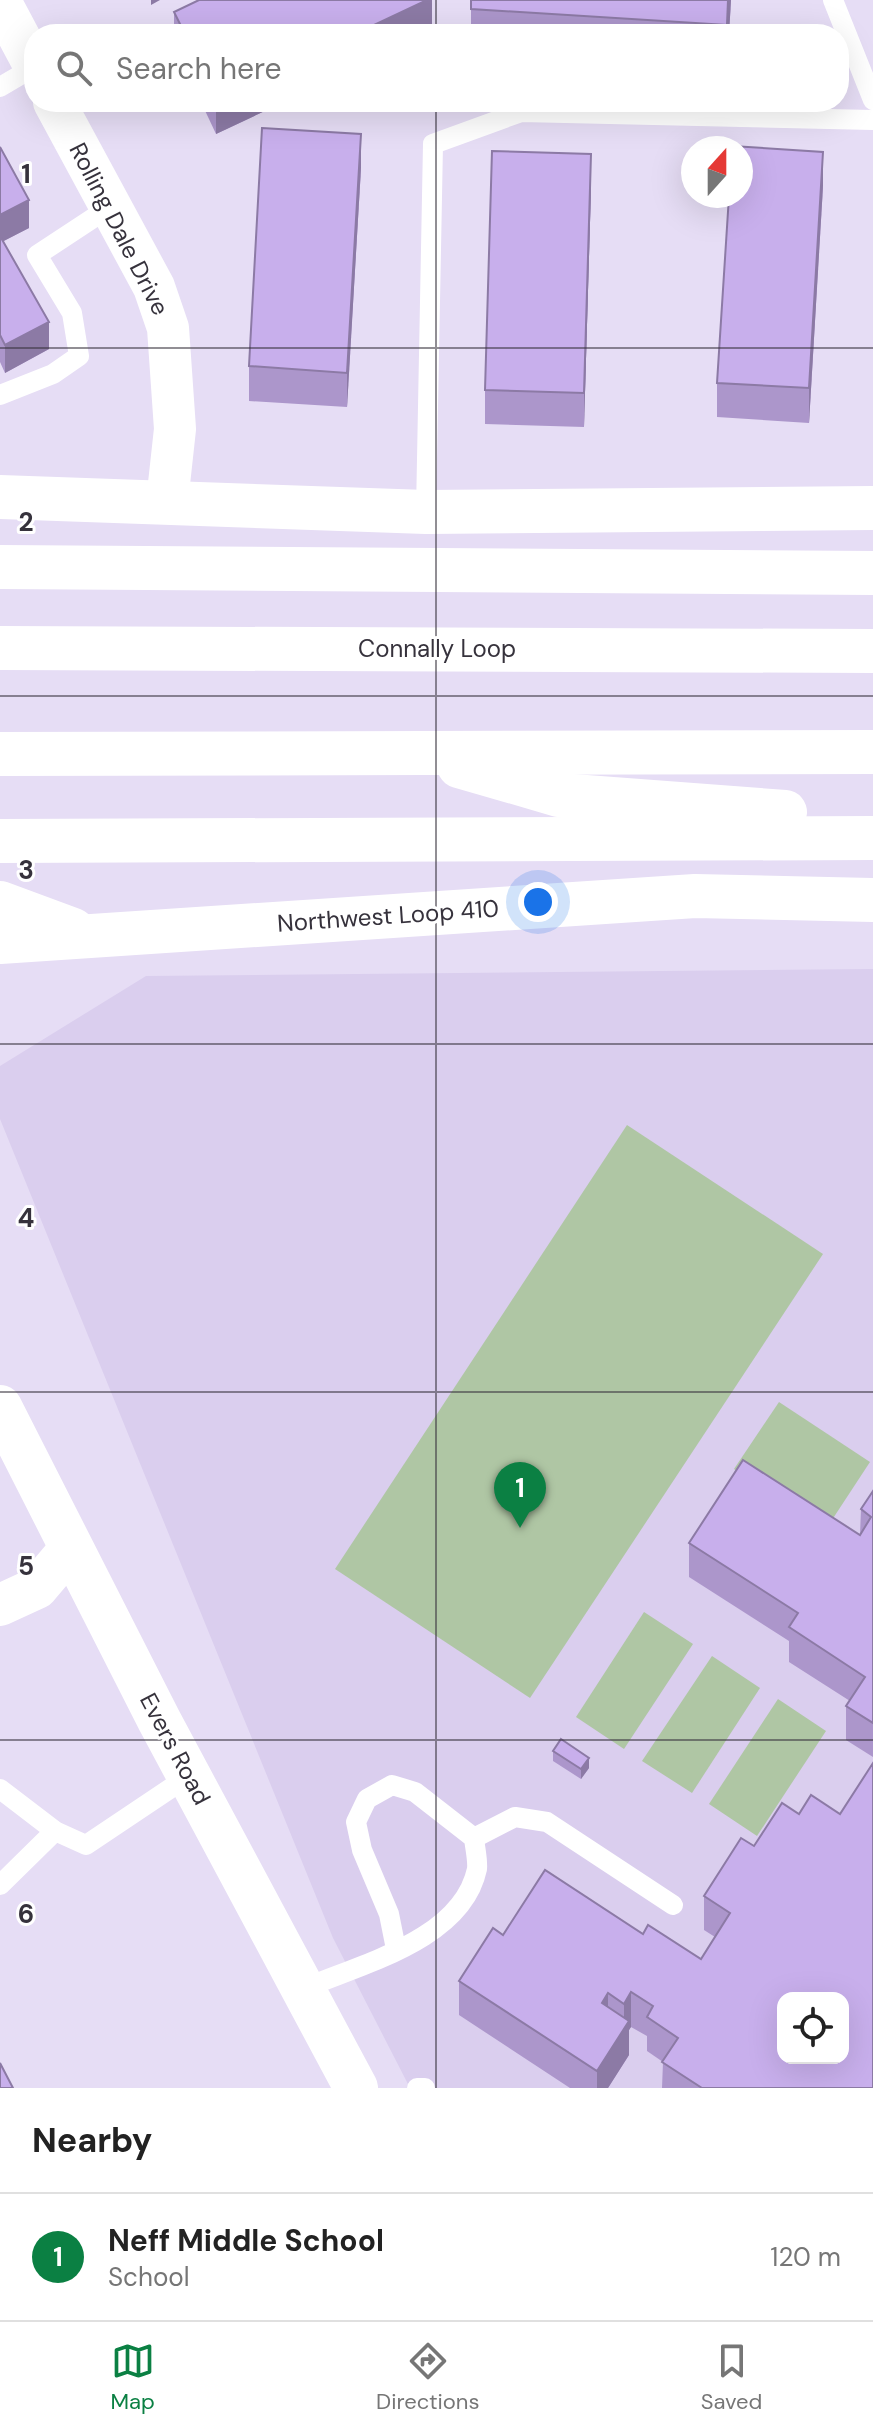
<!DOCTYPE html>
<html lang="en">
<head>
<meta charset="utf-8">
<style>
  body { margin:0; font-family:"DM Sans",sans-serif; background:#f6f6f6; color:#222 }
  .controls { position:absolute; right:24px; bottom:24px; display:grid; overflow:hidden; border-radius:16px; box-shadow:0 8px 32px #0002 }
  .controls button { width:72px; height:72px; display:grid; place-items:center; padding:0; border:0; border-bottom:2px solid #e0e0e0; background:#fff; color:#222; font:40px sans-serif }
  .compass { position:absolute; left:681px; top:136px; width:72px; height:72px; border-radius:50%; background:#fff; box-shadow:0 8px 32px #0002; rotate:21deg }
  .you { position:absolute; left:538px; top:902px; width:28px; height:28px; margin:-20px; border:6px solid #fff; border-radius:50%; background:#1a73e8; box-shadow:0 0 0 12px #1a73e833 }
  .badge { display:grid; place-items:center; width:52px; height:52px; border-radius:50%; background:#0b8043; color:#fff; font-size:26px; font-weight:700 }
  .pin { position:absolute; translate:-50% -66px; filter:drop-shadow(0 2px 4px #0008) }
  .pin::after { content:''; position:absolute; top:42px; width:28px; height:24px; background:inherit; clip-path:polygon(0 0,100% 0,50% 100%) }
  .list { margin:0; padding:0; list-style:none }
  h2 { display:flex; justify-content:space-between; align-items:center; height:104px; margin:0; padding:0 32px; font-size:34px }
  h2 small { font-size:26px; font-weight:400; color:#767676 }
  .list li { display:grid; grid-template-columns:52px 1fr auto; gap:24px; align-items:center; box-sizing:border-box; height:128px; padding:0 32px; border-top:2px solid #e0e0e0 }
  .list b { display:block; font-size:30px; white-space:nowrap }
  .list p { margin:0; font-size:26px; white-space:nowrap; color:#767676 }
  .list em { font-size:26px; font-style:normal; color:#767676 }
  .icon { flex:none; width:44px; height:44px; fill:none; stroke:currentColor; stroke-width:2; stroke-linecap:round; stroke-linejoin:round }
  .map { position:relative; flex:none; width:873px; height:2088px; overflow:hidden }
  .search { position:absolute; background:#fff; box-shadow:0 8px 32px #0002; left:24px; right:24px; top:24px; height:88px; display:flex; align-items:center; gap:20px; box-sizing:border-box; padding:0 28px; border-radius:32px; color:#767676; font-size:30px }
  .sheet { height:232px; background:#fff }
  nav { display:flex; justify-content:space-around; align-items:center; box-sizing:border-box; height:112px; border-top:2px solid #e0e0e0; background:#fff; font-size:22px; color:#767676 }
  nav a { display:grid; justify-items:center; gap:4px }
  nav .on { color:#0b8043 }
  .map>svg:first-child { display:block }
  .built { fill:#daceee; fill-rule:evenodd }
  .green { fill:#afc6a4 }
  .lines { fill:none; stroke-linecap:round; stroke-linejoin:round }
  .lane { stroke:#fff; stroke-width:20 }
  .street { stroke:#fff; stroke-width:42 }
  .secondary { stroke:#fff; stroke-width:44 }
  .highway { stroke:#fff; stroke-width:44 }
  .wall { fill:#ac96cb }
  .shaded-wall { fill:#8c7aa5 }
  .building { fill:#c8afec; stroke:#8c7aa5; stroke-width:2; fill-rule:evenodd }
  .grid { fill:none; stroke:#36323c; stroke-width:2; stroke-opacity:0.55 }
  .labels { text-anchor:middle; stroke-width:6; stroke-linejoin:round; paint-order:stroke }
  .street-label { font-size:24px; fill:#36323c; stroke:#fff }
  .grid-label { font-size:26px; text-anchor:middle; font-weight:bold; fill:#36323c; stroke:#fff; stroke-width:6; stroke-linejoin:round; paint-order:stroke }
</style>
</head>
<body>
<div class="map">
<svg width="873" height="2088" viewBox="0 0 873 2088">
  <rect width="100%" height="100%" fill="#e6ddf5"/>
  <!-- built -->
  <path class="built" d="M873 969V2088H410L333 1938 0 1119V1066L146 976ZM783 1998H843V2058H783Z"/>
  <!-- green -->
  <g class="green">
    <path d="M627 1125 823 1254 530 1698 335 1569Z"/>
    <path d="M779 1402 870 1462 826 1529 734 1469Z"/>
    <path d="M644 1612 693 1644 624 1749 576 1717Z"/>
    <path d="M712 1656 760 1688 692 1793 642 1761Z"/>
    <path d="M778 1699 826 1731 757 1836 709 1804Z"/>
  </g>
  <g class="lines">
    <!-- lane -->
    <g class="lane">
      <path d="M833 0 873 100"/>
      <path d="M0 87 34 67"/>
      <path d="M0 395 53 374 79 356 72 313 37 255 110 207"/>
      <path d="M426 512 433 144 521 112 873 120"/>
      <path d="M0 1789 55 1831 86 1845 189 1776"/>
      <path d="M474 1838 515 1817 547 1822 673 1905"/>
      <path d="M0 1885 55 1831"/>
      <path d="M303 1989C361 1964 462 1940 477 1869 478 1860 475 1848 474 1838L415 1792 392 1785 367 1799 356 1822 362 1850 389 1914 396 1949"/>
      <path d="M417 2088H425"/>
    </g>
    <!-- street -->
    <g class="street">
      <path d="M0 1 34 65"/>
      <path d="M54 102 154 287 168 328 175 429 167 502"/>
      <path d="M0 1605 37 1588 70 1549"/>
    </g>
    <!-- secondary -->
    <g class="secondary">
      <path d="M0 497 426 512 873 508"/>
      <path d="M0 903 73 930"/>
      <path d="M0 942 695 896 873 900"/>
      <path d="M0 1407 159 1720 356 2088"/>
    </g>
    <!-- highway -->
    <g class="highway">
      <path d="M0 567 873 573"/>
      <path d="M0 648 873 651"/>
      <path d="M0 754 873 752"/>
      <path d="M459 766 559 795 785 812"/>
      <path d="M0 841 873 838"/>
    </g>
  </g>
  <!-- wall -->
  <g class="wall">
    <path d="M432 0V32L427 34H174V12Z"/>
    <path d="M731 0 729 34H471V9Z"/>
    <path d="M201 102H284L216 134Z"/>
    <path d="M0 147 29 228 3 241 49 349 5 373 0 362Z"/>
    <path d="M361 168 347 407 249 401V366Z"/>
    <path d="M823 186 809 423 717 417V383Z"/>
    <path d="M591 189 584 427 485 424V390Z"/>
    <path d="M873 1491V1757L846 1740V1706L850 1701 789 1662V1641L689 1577V1543L860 1535 861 1509Z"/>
    <path d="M553 1751 589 1768 581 1779 553 1761Z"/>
    <path d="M741 1838 873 2088H662L663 2062 647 2051V2036L631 2027 629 2030V2055L608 2088H570L459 2015V1981L503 1935 643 1934 701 1959 715 1937 704 1930V1896Z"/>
  </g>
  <!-- shaded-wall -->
  <g class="shaded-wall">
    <path d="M151 0H160L151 5Z"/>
    <path d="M427 0H432V32L427 34H355Z"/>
    <path d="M728 0H731L729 34H727Z"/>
    <path d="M216 102H284L216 134Z"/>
    <path d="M361 134V168L347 407V373Z"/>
    <path d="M823 152V186L809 423V388Z"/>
    <path d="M591 154V189L584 427V393Z"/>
    <path d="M29 200V228L0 243V215Z"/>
    <path d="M49 322V349L5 373V345Z"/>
    <path d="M589 1758V1768L581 1779V1769Z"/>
    <path d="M631 1992V2027L629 2030V2055L608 2088H597V2071L624 2029V2004Z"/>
    <path d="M608 1993V2027L602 2003Z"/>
  </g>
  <!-- building -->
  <g class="building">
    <path d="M199 0H427L355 34H185L174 12Z"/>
    <path d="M471 0H728L727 25 471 9Z"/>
    <path d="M262 128 361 134 347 373 249 366Z"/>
    <path d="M732 146 823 152 809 388 717 383 729 196H741V148H732Z"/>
    <path d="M0 147 29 200 0 215Z"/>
    <path d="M492 151 591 154 584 393 485 390Z"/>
    <path d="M0 236 49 322 5 345 0 335Z"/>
    <path d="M743 1460 860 1535 871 1517 861 1509 873 1491V1723L846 1706 865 1677 789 1627 798 1613 689 1543Z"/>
    <path d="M561 1739 589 1758 581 1769 553 1751Z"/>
    <path d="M873 1763V2088H702L662 2062 678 2038 647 2017 653 2006 631 1992 624 2004 608 1993 602 2003 629 2021 597 2071 459 1981 493 1928 503 1935 545 1870 643 1934 648 1925 701 1959 730 1913 704 1896 741 1838 754 1846 782 1803 799 1814 811 1795 840 1814ZM783 1998H843V2058H783Z"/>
    <path d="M0 2063 13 2088H0Z"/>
  </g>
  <!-- grid -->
  <path class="grid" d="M436 0V34M436 102V2088M0 348H873M0 696H873M0 1044H873M0 1392H873M0 1740H873"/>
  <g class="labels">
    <!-- street labels -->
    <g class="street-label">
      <text transform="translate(119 229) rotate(63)" y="8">Rolling Dale Drive</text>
      <text x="437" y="657">Connally Loop</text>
      <text transform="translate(388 916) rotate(-4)" y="8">Northwest Loop 410</text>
      <text transform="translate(175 1749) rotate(62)" y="8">Evers Road</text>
    </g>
  </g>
  <g class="grid-label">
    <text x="26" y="183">1</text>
    <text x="26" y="531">2</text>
    <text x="26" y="879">3</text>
    <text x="26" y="1227">4</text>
    <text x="26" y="1575">5</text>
    <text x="26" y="1923">6</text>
  </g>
</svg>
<div class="controls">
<button><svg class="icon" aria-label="locate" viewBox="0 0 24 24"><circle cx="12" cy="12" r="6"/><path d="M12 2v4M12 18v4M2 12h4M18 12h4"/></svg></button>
</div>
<svg class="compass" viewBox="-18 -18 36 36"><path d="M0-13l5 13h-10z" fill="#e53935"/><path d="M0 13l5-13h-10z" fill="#767676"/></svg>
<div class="you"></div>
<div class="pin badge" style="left:520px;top:1528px">1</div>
<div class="search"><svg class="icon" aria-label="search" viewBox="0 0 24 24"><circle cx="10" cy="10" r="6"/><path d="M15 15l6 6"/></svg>Search here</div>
</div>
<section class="sheet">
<h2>Nearby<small></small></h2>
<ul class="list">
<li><span class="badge">1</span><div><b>Neff Middle School</b><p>School</p></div><em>120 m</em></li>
</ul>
</section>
<nav>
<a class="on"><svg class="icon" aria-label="map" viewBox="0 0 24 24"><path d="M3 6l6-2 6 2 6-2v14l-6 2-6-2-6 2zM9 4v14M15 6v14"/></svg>Map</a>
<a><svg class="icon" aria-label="directions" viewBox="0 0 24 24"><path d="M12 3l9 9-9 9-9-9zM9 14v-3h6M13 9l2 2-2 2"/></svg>Directions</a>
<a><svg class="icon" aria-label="saved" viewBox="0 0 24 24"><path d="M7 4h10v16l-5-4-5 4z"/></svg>Saved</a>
</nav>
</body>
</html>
